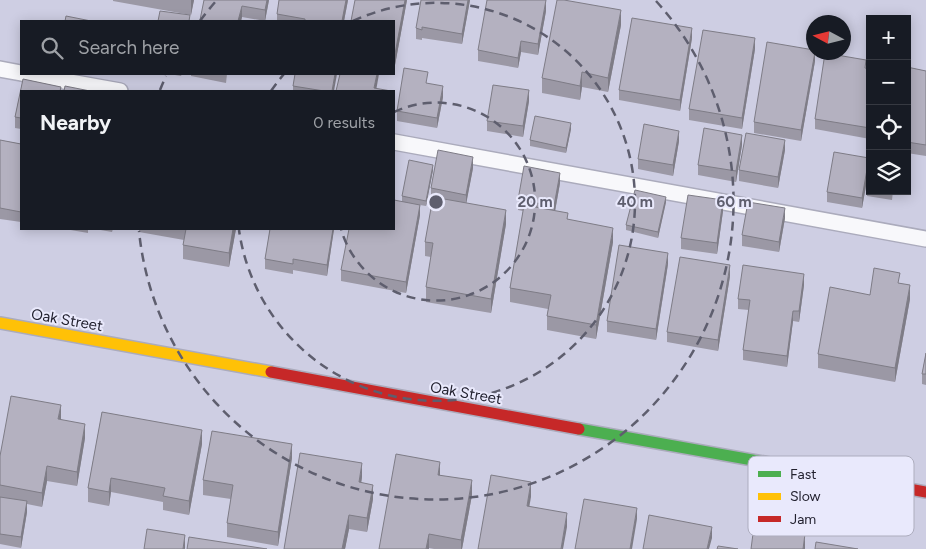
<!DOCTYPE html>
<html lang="en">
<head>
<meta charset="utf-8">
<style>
  body { margin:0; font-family:Figtree,sans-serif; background:#242831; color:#f1f3f6 }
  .controls { position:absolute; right:15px; top:15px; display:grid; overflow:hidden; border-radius:0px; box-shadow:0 2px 12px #0003 }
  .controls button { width:45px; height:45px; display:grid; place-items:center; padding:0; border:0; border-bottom:1px solid #363941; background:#171b24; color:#f1f3f6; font:25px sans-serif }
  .compass { position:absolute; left:806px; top:15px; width:45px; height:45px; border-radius:50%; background:#171b24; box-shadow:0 2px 12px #0003; rotate:277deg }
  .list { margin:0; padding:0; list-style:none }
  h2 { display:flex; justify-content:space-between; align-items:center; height:65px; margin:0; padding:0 20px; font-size:21px }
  h2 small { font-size:16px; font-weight:400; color:#9ea1a6 }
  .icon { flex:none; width:28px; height:28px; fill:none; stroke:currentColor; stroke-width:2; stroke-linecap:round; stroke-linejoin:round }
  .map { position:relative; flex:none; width:926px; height:549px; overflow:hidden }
  .search { position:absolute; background:#171b24; box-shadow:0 2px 12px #0003; left:20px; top:20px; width:375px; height:55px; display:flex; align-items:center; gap:12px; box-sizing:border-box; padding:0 18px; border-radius:0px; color:#9ea1a6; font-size:19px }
  .panel { position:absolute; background:#171b24; box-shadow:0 2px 12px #0003; left:20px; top:90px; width:375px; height:140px; border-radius:0px }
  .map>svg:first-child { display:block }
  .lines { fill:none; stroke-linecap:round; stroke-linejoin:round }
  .lane-casing { stroke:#ababbc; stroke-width:18 }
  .fast-casing { stroke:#ababbc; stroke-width:14 }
  .slow-casing { stroke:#ababbc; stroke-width:14 }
  .jam-casing { stroke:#ababbc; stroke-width:14 }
  .lane { stroke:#f8f8fb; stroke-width:15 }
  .fast { stroke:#4caf50; stroke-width:11 }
  .slow { stroke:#ffc107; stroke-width:11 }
  .jam { stroke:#c62828; stroke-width:11 }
  .wall { fill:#9b98a5 }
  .shaded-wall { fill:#7e7c86 }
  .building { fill:#b4b1c0; stroke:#7e7c86 }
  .ring { fill:none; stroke:#5e5e6e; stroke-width:2.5; stroke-dasharray:9 6 }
  .labels { text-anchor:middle; stroke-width:4; stroke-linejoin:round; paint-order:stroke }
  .street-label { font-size:15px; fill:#22212f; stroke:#e9e9fc }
  .key { fill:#e9e9fc; stroke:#adadbe; stroke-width:1 }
  .key-label { font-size:14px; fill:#22212f }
  .centre { fill:#5e5e6e; stroke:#e9e9fc; stroke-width:2.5 }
  .ring-label { font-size:15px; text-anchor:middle; font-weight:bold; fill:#5e5e6e; stroke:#e9e9fc; stroke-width:4; stroke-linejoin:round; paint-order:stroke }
</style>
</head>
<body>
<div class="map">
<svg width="926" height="549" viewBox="0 0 926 549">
  <rect width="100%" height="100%" fill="#cecee3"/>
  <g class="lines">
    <defs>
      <g id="lane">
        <path d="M0 69 21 73"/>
        <path d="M25 74 120 91"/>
        <path d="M394 142 926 239"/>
      </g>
      <path id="fast" d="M579 429 764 462"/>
      <path id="slow" d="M0 323 271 372"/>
      <g id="jam">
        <path d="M271 372 579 429"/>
        <path d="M764 462 926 492"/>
      </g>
    </defs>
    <!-- lane casing -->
    <use href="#lane" class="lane-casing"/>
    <!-- fast casing -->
    <use href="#fast" class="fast-casing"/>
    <!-- slow casing -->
    <use href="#slow" class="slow-casing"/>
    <!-- jam casing -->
    <use href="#jam" class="jam-casing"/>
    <!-- lane -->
    <use href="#lane" class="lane"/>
    <!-- fast -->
    <use href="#fast" class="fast"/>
    <!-- slow -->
    <use href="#slow" class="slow"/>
    <!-- jam -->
    <use href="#jam" class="jam"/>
  </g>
  <!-- wall -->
  <g class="wall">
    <path d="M113 0H194L191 15 113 1Z"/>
    <path d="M204 0H269L265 21 242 17 241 21H200Z"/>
    <path d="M279 0H348L344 21H277V14Z"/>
    <path d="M355 0H407L395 65 394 64V21Z"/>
    <path d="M470 0 462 44 422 38V40L416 39V28Z"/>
    <path d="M546 11 538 55 521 52 518 68 478 61V50Z"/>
    <path d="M621 25 608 92 582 87 580 100 542 93V78Z"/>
    <path d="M692 38 680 111 619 100V90Z"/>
    <path d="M755 49 742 129 689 120V109Z"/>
    <path d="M815 52V61L801 141 754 133V122Z"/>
    <path d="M907 67 926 71V156L907 153Z"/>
    <path d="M866 68 870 69V139L815 129V119Z"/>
    <path d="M169 74H182L181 76Z"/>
    <path d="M191 74H227L226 83 191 76Z"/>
    <path d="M23 79 61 87V91H21V129L15 128V117Z"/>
    <path d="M428 84 443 97 437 128 397 121V111Z"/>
    <path d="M293 86 334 91H293Z"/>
    <path d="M529 101 523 137 487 131V121Z"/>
    <path d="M571 129 566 153 530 146V140Z"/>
    <path d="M0 140 21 144V222L0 219Z"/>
    <path d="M679 141 673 176 638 169V159Z"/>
    <path d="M742 145 736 182 698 175V165Z"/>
    <path d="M785 150 778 188 739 181V170Z"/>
    <path d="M473 168 466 203 506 224 491 313 426 302V287L431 257 425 256V242L433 199H431V188Z"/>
    <path d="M869 169 862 208 827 202V192Z"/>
    <path d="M433 170 426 206 420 205V215L406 293 341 281V270L402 202V196Z"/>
    <path d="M870 174V191H893L892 200 867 196V190Z"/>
    <path d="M560 183 555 211 568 219 613 242 596 339 547 330V316L548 309 510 302V288L523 211 518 210V200Z"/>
    <path d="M666 202 658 238 626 230V225Z"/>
    <path d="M723 211 717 254 681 249V238Z"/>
    <path d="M785 218 779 252 742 246V235Z"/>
    <path d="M65 229H88V233Z"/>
    <path d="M95 229H113L112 232Z"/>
    <path d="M139 229H236L229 267 183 259V245L184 240 139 232Z"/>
    <path d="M270 229H334L327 276 293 270V274L265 269V259Z"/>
    <path d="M668 264 656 340 607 332V321Z"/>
    <path d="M730 276 718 351 667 342V332Z"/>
    <path d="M900 283 910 299 895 382 818 368V354L870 295Z"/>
    <path d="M804 285 799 322 793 321 787 367 743 360V350L749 310 738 309V299Z"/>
    <path d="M926 353V385L922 384V374Z"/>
    <path d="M102 412 202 444 189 515 163 510V502L111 492 109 506 88 502V488Z"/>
    <path d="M61 419 85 438 77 486 47 481 42 507 27 504V512L21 548 0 544V456Z"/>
    <path d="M292 458 278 546 227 537V523L231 499 203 495V480Z"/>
    <path d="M440 475 472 495 462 549H434L429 548 379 549Z"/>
    <path d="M362 477 361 483 373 499 367 532 349 529 345 549H284Z"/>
  </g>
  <!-- shaded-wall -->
  <g class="shaded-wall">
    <path d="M191 0H194L191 15Z"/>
    <path d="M267 0H269L265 21V10Z"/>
    <path d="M346 0H348L344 21H342Z"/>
    <path d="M405 0H407L395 65V54Z"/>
    <path d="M468 0H470L462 44V34Z"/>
    <path d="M546 0V11L538 55V44Z"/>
    <path d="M242 6V17L241 21H238Z"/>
    <path d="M621 10V25L608 92V78Z"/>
    <path d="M692 28V38L680 111V100Z"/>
    <path d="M755 38V49L742 129V118Z"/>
    <path d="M521 41V52L518 68V58Z"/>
    <path d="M815 52V61L801 141V130Z"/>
    <path d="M582 72V87L580 100V86Z"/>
    <path d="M335 74H337L334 91H332Z"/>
    <path d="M377 74H379L376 91 374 88Z"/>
    <path d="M443 86V97L437 128V118Z"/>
    <path d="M529 90V101L523 137V126Z"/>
    <path d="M571 123V129L566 153V148Z"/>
    <path d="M679 131V141L673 176V165Z"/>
    <path d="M742 135V145L736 182V171Z"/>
    <path d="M785 140V150L778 188V177Z"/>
    <path d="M473 157V168L466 205V195Z"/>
    <path d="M869 158V169L862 208V198Z"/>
    <path d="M433 165V170L426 206V201Z"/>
    <path d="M560 173V183L554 217V206Z"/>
    <path d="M666 197V202L658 238V232Z"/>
    <path d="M723 200V211L717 254V243Z"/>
    <path d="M420 205V215L406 293V282Z"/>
    <path d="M785 208V218L779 252V242Z"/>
    <path d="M506 210V224L491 313V299Z"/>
    <path d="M613 228V242L596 339V325Z"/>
    <path d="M233 229H236L229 267V253Z"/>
    <path d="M333 229H334L327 276V265Z"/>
    <path d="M668 253V264L656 340V329Z"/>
    <path d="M730 265V276L718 351V340Z"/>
    <path d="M804 274V285L799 322V311Z"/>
    <path d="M910 285V299L895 382V368Z"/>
    <path d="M793 311V321L787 367V356Z"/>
    <path d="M61 405V419H58Z"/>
    <path d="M85 424V438L77 486V472Z"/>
    <path d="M202 430V444L189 515V501Z"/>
    <path d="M292 444V458L278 546V532Z"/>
    <path d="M440 462V476L438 475Z"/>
    <path d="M362 463V477L359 497V482Z"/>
    <path d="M47 466V481L42 507V493Z"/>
    <path d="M111 478V492L109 506V492Z"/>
    <path d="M472 480V495L462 549H461V540Z"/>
    <path d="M531 482V497L527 520V506Z"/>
    <path d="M373 485V499L367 532V518Z"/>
    <path d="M27 501V512L21 548V537Z"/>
    <path d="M637 508V519L632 549H630Z"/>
    <path d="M567 513V527L563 549H561Z"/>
    <path d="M349 515V529L345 549H342Z"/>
    <path d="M712 527V538L709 549H707Z"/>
    <path d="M429 534V549H426Z"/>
    <path d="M805 534V549H803Z"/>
    <path d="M185 535V549H183Z"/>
  </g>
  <!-- building -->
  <g class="building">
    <path d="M204 0H267L265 10 242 6 238 21H205L200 20Z"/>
    <path d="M279 0H346L342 21H305V19L277 14Z"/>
    <path d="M355 0H405L395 54H394V21H351Z"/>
    <path d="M421 0H468L462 34 422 27V30L416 28Z"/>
    <path d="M487 0H546L538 44 521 41 518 58 478 50Z"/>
    <path d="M557 0H564L621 10 608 78 582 72 580 86 542 78Z"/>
    <path d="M160 11 190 15 189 21H158Z"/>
    <path d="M66 16 91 21H65Z"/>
    <path d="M632 18 692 28 680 100 619 90Z"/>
    <path d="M703 30 755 38 742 118 689 109Z"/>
    <path d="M767 42 814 50V52H815L801 130 754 122Z"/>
    <path d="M825 53 866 60 865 68 870 69V128L815 119Z"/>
    <path d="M907 67 926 71V145L907 142Z"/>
    <path d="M404 68 428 72 426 83 443 86 437 118 397 111Z"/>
    <path d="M295 74H335L332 91H324L293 86Z"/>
    <path d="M340 74H377L374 88 391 91H336Z"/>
    <path d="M23 79 61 87 60 91H21V118L15 117Z"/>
    <path d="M493 85 529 90 523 126 487 121Z"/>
    <path d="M65 86 90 91H64Z"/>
    <path d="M535 116 571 123 566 148 530 140Z"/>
    <path d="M644 124 679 131 673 165 638 159Z"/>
    <path d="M704 128 742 135 736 171 698 165Z"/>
    <path d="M746 133 785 140 778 177 739 170Z"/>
    <path d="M0 140 21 144V212L0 208Z"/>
    <path d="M438 150 473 157 466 195 431 188Z"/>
    <path d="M834 152 869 158 862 198 827 192Z"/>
    <path d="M409 160 433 165 426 201 402 196Z"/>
    <path d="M524 166 560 173 554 206 518 200Z"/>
    <path d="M870 174V190H867Z"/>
    <path d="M635 190 666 197 658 232 626 225Z"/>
    <path d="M876 191H892V194Z"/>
    <path d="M688 195 723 200 717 243 681 238Z"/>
    <path d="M433 197 506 210 491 299 426 287 433 243 425 242Z"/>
    <path d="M394 200 420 205 406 282 341 270 349 229H394Z"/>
    <path d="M748 202 785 208 779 242 742 235Z"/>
    <path d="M524 205 568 213 567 219 613 228 596 325 547 316 551 295 510 288Z"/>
    <path d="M186 229H233L229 253 183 245Z"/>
    <path d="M270 229H333L327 265 293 259V264L265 259Z"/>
    <path d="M619 245 668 253 656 329 607 321Z"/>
    <path d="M680 257 730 265 718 340 667 332Z"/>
    <path d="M743 265 804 274 799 311H793L787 356 743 350 750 300 738 299Z"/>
    <path d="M874 268 900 273 898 283 910 285 895 368 818 354 830 287 870 295Z"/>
    <path d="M926 353V374H922Z"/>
    <path d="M11 396 61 405 58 419 85 424 77 472 47 466 42 493 0 485V456Z"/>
    <path d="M102 412 202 430 189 501 163 496 165 488 111 478 109 492 88 488Z"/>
    <path d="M212 431 292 444 278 532 227 523 233 485 203 480Z"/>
    <path d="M300 453 362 463 359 482 373 485 367 518 349 515 342 549H284Z"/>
    <path d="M396 454 440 462 438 475 472 480 461 540 429 534 426 549H379Z"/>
    <path d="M491 475 531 482 527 506 567 513 561 549H478Z"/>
    <path d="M0 497 27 501 21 537 0 534Z"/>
    <path d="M584 499 637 508 630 549H575Z"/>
    <path d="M649 515 712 527 707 549H643Z"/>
    <path d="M754 526 805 534 803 549H751Z"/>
    <path d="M147 529 185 535 183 549H144Z"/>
    <path d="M189 537 267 549H187Z"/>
    <path d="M816 542 858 549H815Z"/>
    <path d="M718 546 738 549H717Z"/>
  </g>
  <!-- distance rings -->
  <g class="ring">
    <path d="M394 112A99 99 0 1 1 341 229"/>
    <path d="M271 91A199 199 0 0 1 284 74M353 21A199 199 0 1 1 239 230"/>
    <path d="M160 90A298 298 0 0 1 166 76M200 21A298 298 0 0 1 216 1M656 1A298 298 0 1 1 139 231"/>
  </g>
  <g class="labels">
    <!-- street labels -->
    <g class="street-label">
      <text transform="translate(67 320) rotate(10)" y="5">Oak Street</text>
      <text transform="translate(466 393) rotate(10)" y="5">Oak Street</text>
    </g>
  </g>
  <!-- legend -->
  <rect x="748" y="456" width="166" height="80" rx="8" class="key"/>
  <rect x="758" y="471" width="23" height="6" fill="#4caf50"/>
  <rect x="758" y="493" width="23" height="7" fill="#ffc107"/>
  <rect x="758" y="516" width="23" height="6" fill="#c62828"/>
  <g class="key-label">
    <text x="790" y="479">Fast</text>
    <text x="790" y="501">Slow</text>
    <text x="790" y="524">Jam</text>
  </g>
  <circle cx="436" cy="202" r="8" class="centre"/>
  <g class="ring-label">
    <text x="535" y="207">20 m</text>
    <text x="635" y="207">40 m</text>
    <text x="734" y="207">60 m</text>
  </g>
</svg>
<div class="controls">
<button>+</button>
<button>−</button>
<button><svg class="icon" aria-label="locate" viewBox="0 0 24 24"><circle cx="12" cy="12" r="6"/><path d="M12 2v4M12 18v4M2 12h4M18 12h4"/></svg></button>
<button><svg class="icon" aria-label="layers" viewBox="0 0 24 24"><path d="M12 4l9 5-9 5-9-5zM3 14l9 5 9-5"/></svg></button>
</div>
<svg class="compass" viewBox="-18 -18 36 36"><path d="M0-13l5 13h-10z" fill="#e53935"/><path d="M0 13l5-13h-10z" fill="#9ea1a6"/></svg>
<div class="search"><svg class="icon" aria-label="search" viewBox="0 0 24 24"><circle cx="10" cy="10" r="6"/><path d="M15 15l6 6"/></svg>Search here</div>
<section class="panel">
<h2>Nearby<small>0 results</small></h2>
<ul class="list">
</ul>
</section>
</div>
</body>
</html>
